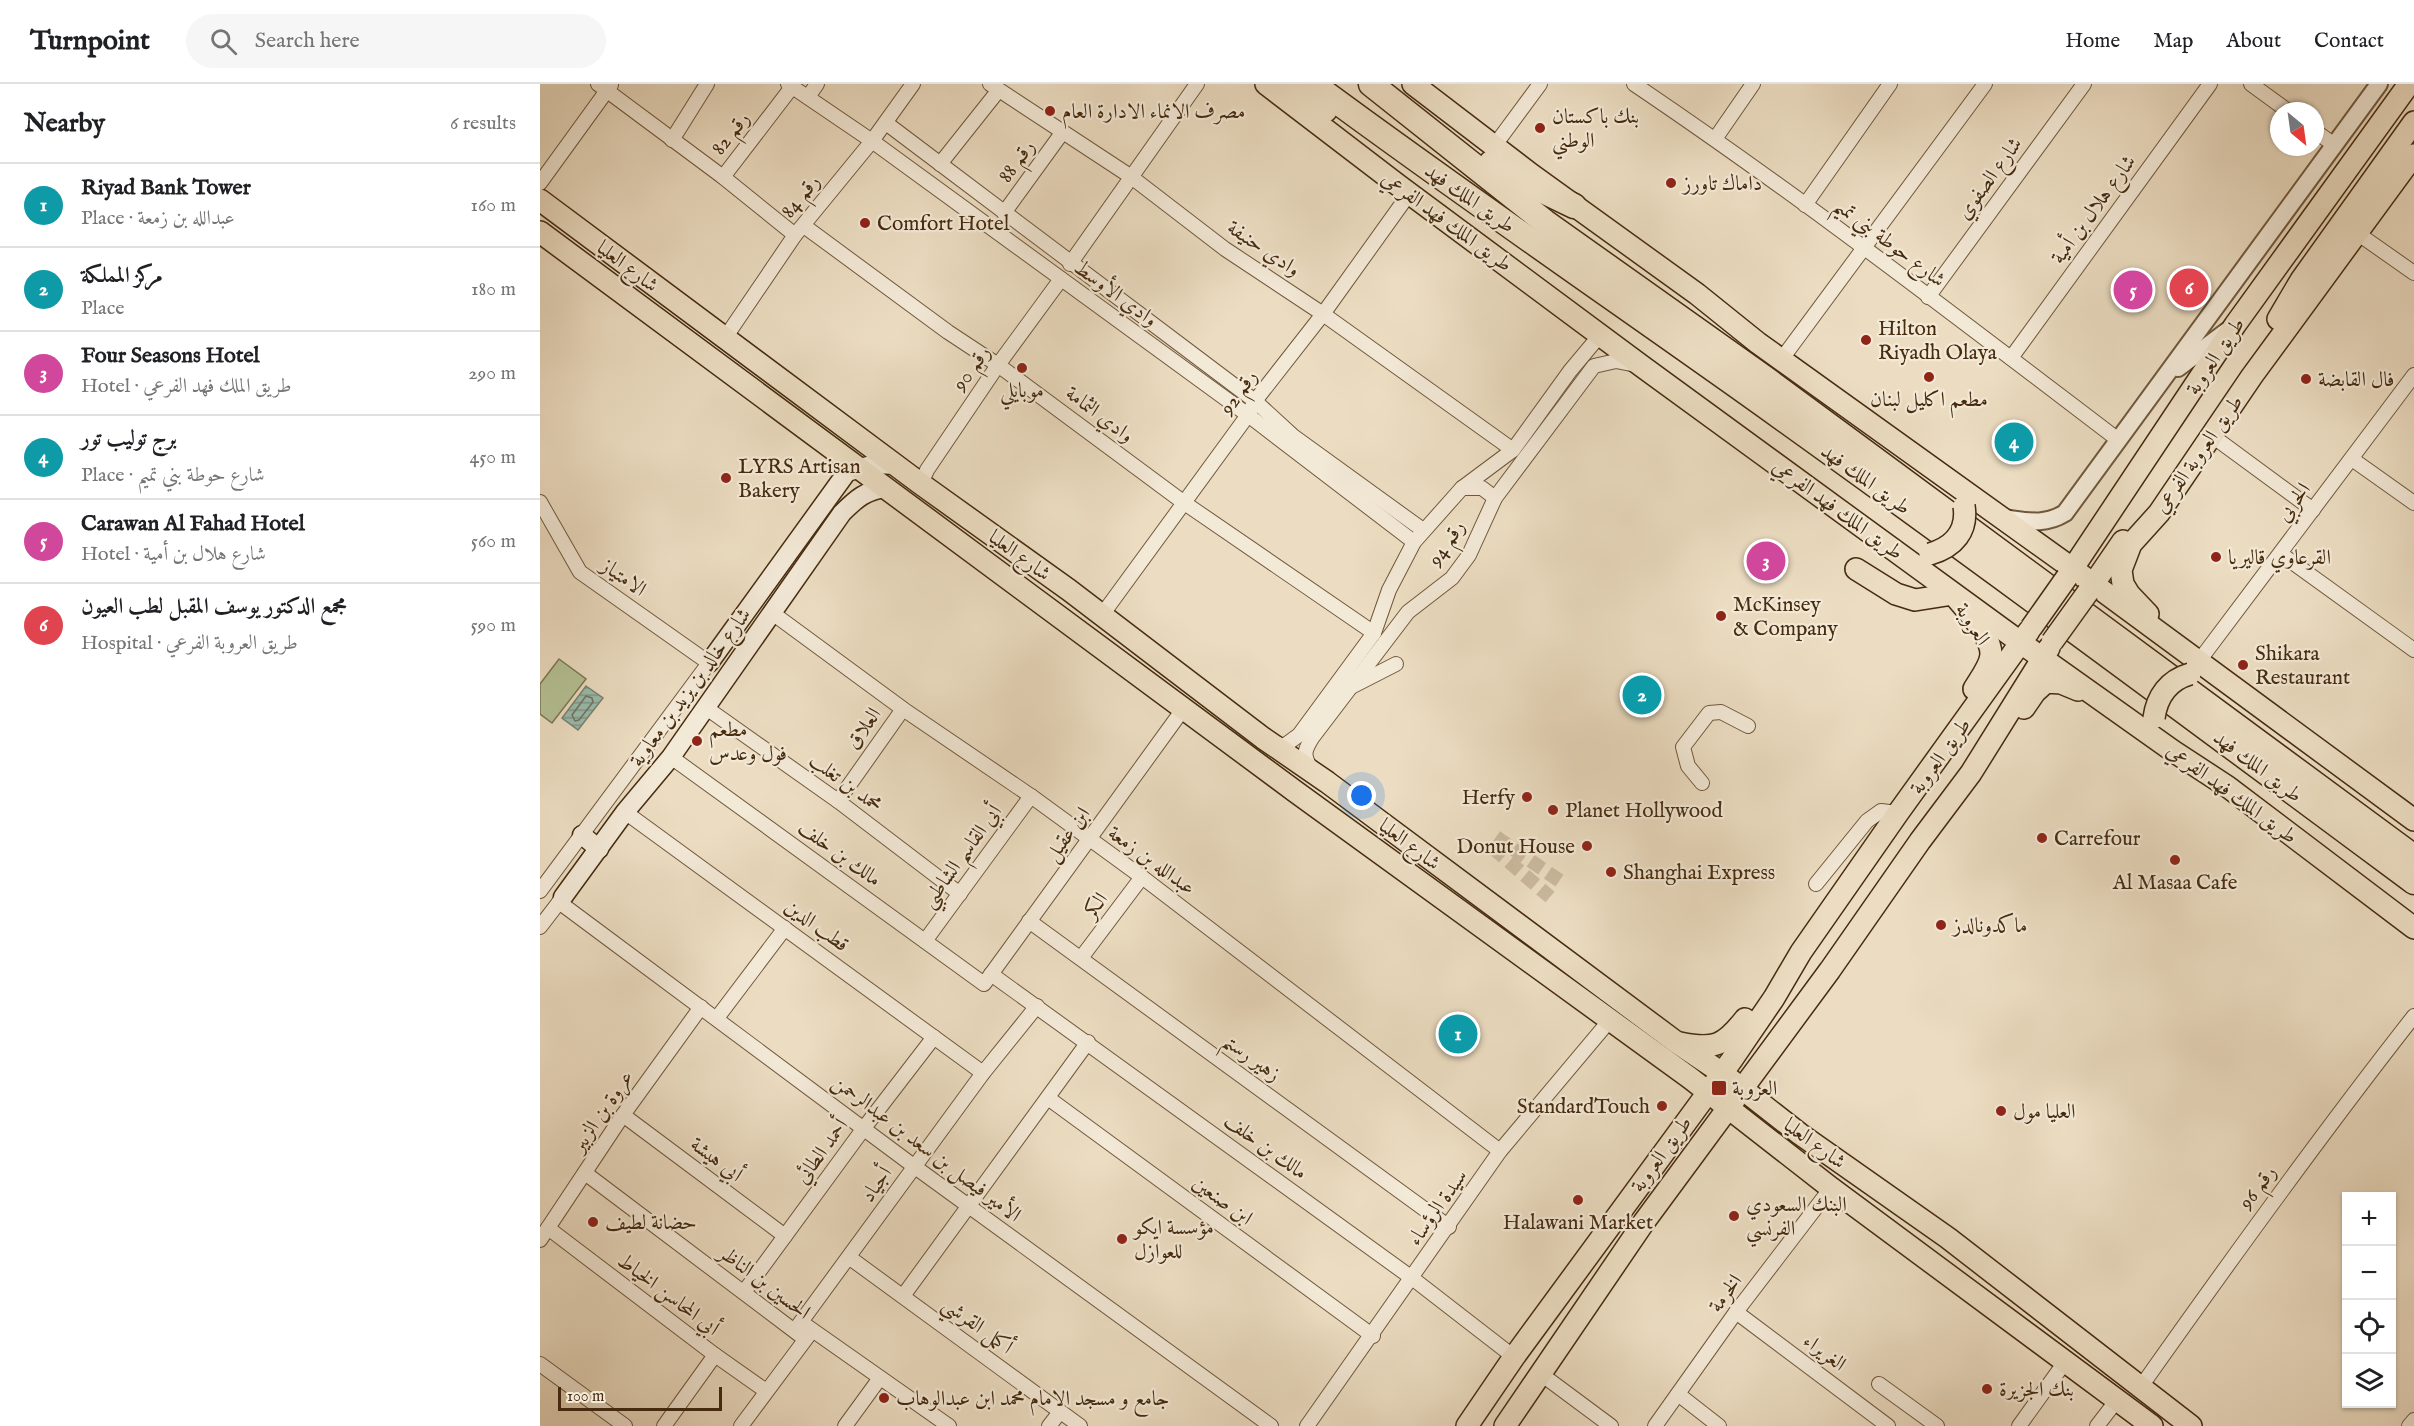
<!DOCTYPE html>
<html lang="en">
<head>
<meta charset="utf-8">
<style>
  body { margin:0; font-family:"IM FELL English",Amiri,serif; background:#f6f6f6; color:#202124 }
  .controls { position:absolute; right:18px; bottom:18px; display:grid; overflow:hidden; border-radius:0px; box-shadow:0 2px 4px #0004 }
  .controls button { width:54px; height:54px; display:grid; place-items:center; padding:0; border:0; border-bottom:2px solid #e0e0e0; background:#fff; color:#202124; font:30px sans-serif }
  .compass { position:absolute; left:1730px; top:18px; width:54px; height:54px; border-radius:50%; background:#fff; box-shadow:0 2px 4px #0004; rotate:151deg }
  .scale { position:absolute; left:18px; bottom:15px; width:164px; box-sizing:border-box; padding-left:6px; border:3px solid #462b0f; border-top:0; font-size:16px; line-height:21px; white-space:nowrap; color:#462b0f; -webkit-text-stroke:4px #f3e9d7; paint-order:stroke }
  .you { position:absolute; left:822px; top:712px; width:21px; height:21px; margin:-15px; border:4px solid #fff; border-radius:50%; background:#1a73e8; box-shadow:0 0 0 9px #1a73e833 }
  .badge { display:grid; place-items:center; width:39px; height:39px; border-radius:50%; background:#0f766e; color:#fff; font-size:20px; font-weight:700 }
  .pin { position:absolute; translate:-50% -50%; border:3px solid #fff; box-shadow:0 2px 6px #0006 }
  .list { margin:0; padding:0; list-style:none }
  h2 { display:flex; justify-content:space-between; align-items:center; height:78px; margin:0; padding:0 24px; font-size:26px }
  h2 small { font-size:20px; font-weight:400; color:#757577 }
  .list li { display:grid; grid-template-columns:39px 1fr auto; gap:18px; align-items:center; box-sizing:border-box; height:84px; padding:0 24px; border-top:2px solid #e0e0e0 }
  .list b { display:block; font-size:22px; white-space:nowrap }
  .list p { margin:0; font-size:20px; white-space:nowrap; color:#757577 }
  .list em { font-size:20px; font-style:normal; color:#757577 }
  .icon { flex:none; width:33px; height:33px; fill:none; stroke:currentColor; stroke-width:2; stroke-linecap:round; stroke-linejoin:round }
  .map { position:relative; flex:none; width:1874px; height:1342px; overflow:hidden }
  header { display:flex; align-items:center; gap:36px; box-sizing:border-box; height:84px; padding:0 30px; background:#fff; border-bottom:2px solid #e0e0e0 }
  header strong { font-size:28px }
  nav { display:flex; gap:33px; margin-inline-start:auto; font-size:21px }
  .search { width:420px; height:54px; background:#f6f6f6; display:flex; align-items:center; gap:15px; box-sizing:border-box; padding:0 21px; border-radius:33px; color:#757577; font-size:22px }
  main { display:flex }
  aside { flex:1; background:#fff }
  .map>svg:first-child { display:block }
  .pitch { fill:#b4c295; stroke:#7d7652; stroke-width:1.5 }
  .water { fill:url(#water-rules); stroke:#78826f; stroke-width:1.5 }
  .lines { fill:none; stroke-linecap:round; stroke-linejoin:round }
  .shore { stroke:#70745f; stroke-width:1.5 }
  .minor-tunnel { stroke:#cbb99e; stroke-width:14; stroke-dasharray:14 7; stroke-linecap:butt }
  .minor-casing { stroke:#70583c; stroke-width:16 }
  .tertiary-casing { stroke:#70583c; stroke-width:20 }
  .secondary-casing { stroke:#462b0f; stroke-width:21 }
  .primary-casing { stroke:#462b0f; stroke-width:24 }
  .motorway-casing { stroke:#462b0f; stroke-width:27 }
  .minor { stroke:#f3e9d7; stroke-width:14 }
  .tertiary { stroke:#f3e9d7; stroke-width:16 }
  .secondary { stroke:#f3e9d7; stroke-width:18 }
  .primary { stroke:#ecddc2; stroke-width:21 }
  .motorway { stroke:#ecddc2; stroke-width:24 }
  .primary-bridge-casing { stroke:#462b0f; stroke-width:24; stroke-linecap:butt }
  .primary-bridge { stroke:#ecddc2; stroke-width:21 }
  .poi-dot { fill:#8f2418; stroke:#f3e9d7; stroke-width:2 }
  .labels { text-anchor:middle; stroke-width:4.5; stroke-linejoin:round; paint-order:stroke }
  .poi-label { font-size:21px; fill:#462b0f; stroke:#f3e9d7; text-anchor:start }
  .street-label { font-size:21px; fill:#462b0f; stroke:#f3e9d7 }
</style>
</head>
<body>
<header>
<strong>Turnpoint</strong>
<div class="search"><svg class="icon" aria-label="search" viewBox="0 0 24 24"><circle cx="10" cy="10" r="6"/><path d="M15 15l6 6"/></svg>Search here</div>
<nav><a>Home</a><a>Map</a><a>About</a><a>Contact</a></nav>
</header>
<main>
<aside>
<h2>Nearby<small>6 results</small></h2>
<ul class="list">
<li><span class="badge" style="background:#0f9aa8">1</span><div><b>Riyad Bank Tower</b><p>Place · عبدالله بن زمعة</p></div><em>160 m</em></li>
<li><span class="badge" style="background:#0f9aa8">2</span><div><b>مركز المملكة</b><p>Place</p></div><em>180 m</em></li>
<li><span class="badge" style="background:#d1479c">3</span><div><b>Four Seasons Hotel</b><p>Hotel · طريق الملك فهد الفرعي</p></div><em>290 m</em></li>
<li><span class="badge" style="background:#0f9aa8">4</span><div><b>برج توليب تور</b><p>Place · شارع حوطة بني تميم</p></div><em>450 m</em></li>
<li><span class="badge" style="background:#d1479c">5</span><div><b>Carawan Al Fahad Hotel</b><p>Hotel · شارع هلال بن أمية</p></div><em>560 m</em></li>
<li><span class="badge" style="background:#e0444e">6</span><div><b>مجمع الدكتور يوسف المقبل لطب العيون</b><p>Hospital · طريق العروبة الفرعي</p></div><em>590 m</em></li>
</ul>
</aside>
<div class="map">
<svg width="1874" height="1342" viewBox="0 0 1874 1342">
  <defs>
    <pattern id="water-rules" width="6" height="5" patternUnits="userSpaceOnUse" patternTransform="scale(1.5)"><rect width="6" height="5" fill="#99bcaf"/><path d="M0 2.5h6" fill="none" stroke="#7f998d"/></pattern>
  </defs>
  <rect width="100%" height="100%" fill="#ecddc2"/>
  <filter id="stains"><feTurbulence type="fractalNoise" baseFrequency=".00333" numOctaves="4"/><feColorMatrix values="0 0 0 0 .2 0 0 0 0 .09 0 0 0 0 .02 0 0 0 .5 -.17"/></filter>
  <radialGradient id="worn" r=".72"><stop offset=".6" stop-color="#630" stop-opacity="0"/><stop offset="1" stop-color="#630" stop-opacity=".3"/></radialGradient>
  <!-- pitch -->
  <path class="pitch" d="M19 575 46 595 12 639 0 630V600Z"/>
  <!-- water -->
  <path class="water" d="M46 602 63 614 38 646 22 634Z"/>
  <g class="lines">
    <!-- shore -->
    <path class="shore" d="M46 612 52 614 53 618 39 636 35 637 32 631Z"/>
    <!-- minor-tunnel -->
    <g class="minor-tunnel">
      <path d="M956 753 1020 797"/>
      <path d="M953 764 1010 813"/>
    </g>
    <defs>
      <g id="minor">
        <path d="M58 0 183 93 255 151"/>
        <path d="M248 0 332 57 708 331 874 458"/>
        <path d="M450 0 590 92 685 165 783 230 973 366"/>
        <path d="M1094 0C1260 112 1418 234 1577 355"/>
        <path d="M1711 0 1748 27"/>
        <path d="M268 13 277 0"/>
        <path d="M346 39 715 317 753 352 883 446"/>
        <path d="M1775 47 1793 60"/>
        <path d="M1175 55 1213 0"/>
        <path d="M132 56 167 0"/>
        <path d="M955 61 1000 0"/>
        <path d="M400 80 458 7"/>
        <path d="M183 93 252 3"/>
        <path d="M0 99 71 1"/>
        <path d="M1265 121 1350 0"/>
        <path d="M464 129 522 49"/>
        <path d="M264 142 408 248 458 281 643 418 834 549"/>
        <path d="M1817 149 1874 189"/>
        <path d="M530 180 657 0"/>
        <path d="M1388 213 1544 0"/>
        <path d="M185 254 255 151 332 57 373 0"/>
        <path d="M1471 274 1670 0"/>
        <path d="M1241 276 1445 0"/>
        <path d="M1671 351 1773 426"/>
        <path d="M1812 375 1874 419"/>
        <path d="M381 400 387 386 458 281 521 195"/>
        <path d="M922 404H942L955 414"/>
        <path d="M0 418 40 488 169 579 0 807"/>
        <path d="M1741 470 1874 566"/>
        <path d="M231 528 363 625 491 712 602 793 960 1067"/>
        <path d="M562 531 708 331 715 317 783 230 869 110"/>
        <path d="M1665 569 1874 291"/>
        <path d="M813 602 856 580"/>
        <path d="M165 623 298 717 420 810"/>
        <path d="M733 658 744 662 759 651 834 549 849 506 874 458 922 404 973 366 1030 287 1061 250"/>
        <path d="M131 673 444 900 644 624"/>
        <path d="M771 685C763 671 764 667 772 654L868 528 912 494 929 471 955 414 1054 282 1076 277 1096 281"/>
        <path d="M1162 699 1148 682 1143 663 1169 629 1181 628 1208 642"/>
        <path d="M298 717 363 625"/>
        <path d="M85 728 443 989"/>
        <path d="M1276 800 1327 737 1341 727 1358 729"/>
        <path d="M19 818 375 1083 731 1342"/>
        <path d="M489 837 909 1143"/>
        <path d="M0 843 23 813"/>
        <path d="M385 857 491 712"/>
        <path d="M541 874 602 793"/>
        <path d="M451 890 872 1194 974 1273"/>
        <path d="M177 934 245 844"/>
        <path d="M508 1014 833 1252"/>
        <path d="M83 1031 245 1152"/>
        <path d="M45 1089 265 1255"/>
        <path d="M8 1144 175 1271 226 1307"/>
        <path d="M0 1156 83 1031 161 923"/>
        <path d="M310 1174 540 1342"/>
        <path d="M204 1208 324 1044 394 953"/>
        <path d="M363 1212 548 958"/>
        <path d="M1196 1228 1348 1342"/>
        <path d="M261 1238 409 1342"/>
        <path d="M255 1246 443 989 497 922"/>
        <path d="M0 1280 85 1342"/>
        <path d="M1001 1290 1071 1342"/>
        <path d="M1339 1300 1397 1342"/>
        <path d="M1600 1304C1689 1178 1779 1053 1874 932"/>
        <path d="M1138 1310 1179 1342"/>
        <path d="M124 1342 175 1271"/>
        <path d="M201 1342 271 1248"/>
        <path d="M305 1342 340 1294"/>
        <path d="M509 1342 520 1328"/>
        <path d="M767 1342 960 1067 1070 936"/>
        <path d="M1115 1342 1196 1228 1291 1104"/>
        <path d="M1479 1342 1525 1278"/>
        <path d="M1557 1342 1577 1316"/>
        <path d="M1869 1342 1874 1336"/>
      </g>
      <g id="tertiary">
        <path d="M1638 284 1687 247"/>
        <path d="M1463 434C1487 437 1504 442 1525 429L1839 0"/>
      </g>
      <g id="secondary">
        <path d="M169 579 307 388 335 380 357 381"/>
        <path d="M42 751 59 765"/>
        <path d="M23 813 85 728 131 673 302 429C316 415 326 406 346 404"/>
      </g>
      <g id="primary">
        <path d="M726 0 858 101 1103 283 1502 574 1633 667 1688 703 1874 844"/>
        <path d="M873 0 992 91 1157 210 1218 259 1533 485 1874 736"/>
        <path d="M0 116 381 400 529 506 723 654 787 698 1136 958 1182 989 1260 1050 1408 1154 1651 1342"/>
        <path d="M0 148 756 708 1150 994 1291 1104 1612 1342"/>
        <path d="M1738 235 1761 196 1874 38"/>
        <path d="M1316 485 1356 510 1375 516 1413 510C1425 525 1452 552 1451 571 1450 582 1440 595 1434 605"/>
        <path d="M1527 493 1695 241 1869 0"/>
        <path d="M1548 508 1583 457"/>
        <path d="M1608 530 1589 510 1583 500 1581 486 1591 460 1619 429 1712 292 1874 71"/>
        <path d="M1484 624 1495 608 1506 598 1521 599 1538 606"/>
        <path d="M1140 959C1174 966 1184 962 1205 935"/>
        <path d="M927 1342 974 1273 1191 977 1234 914 1261 868 1358 729 1489 547"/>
        <path d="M965 1342 1104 1138 1290 886 1380 757 1431 689 1509 564"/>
      </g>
      <g id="motorway">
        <path d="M747 0 785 26"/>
        <path d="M773 0C916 106 1062 206 1207 309 1431 469 1653 634 1874 798"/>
        <path d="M831 0 1005 138 1222 292 1874 773"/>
        <path d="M951 79 972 92 1034 122"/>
      </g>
    </defs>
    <!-- minor casing -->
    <use href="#minor" class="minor-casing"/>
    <!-- tertiary casing -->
    <use href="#tertiary" class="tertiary-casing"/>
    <!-- secondary casing -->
    <use href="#secondary" class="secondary-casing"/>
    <!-- primary casing -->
    <use href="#primary" class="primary-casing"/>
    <!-- motorway casing -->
    <use href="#motorway" class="motorway-casing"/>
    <!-- minor -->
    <use href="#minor" class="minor"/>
    <!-- tertiary -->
    <use href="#tertiary" class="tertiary"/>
    <!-- secondary -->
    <use href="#secondary" class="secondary"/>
    <!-- primary -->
    <use href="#primary" class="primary"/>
    <!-- motorway -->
    <use href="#motorway" class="motorway"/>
    <defs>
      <g id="primary-bridge">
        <path d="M1390 470C1414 463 1428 447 1424 422"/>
        <path d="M1491 544 1527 493"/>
        <path d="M1512 558 1548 508"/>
        <path d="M1614 634C1617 612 1629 596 1650 590"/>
      </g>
    </defs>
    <!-- primary-bridge casing -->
    <use href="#primary-bridge" class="primary-bridge-casing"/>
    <!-- primary-bridge -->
    <use href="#primary-bridge" class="primary-bridge"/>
  </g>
  <!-- markers -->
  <g class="poi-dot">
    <circle cx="510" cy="27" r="6"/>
    <circle cx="1000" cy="44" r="6"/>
    <circle cx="1131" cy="99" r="6"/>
    <circle cx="325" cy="139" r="6"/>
    <circle cx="1326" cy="256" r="6"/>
    <circle cx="482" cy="284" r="6"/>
    <circle cx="1389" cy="293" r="6"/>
    <circle cx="1766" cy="295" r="6"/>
    <circle cx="186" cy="394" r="6"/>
    <circle cx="1676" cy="473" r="6"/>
    <circle cx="1181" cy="532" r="6"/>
    <circle cx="1703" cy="581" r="6"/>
    <circle cx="157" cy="657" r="6"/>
    <circle cx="987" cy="713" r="6"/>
    <circle cx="1013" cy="726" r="6"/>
    <circle cx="1502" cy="754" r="6"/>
    <circle cx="1047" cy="762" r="6"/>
    <circle cx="1635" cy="776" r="6"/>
    <circle cx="1071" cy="788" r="6"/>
    <circle cx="1401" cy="841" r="6"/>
    <rect x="1171" y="996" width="16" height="16" rx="3"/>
    <circle cx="1122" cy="1022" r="6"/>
    <circle cx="1461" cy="1027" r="6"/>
    <circle cx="1038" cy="1116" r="6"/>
    <circle cx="1194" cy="1132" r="6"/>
    <circle cx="53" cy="1138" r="6"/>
    <circle cx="582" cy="1155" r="6"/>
    <circle cx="1447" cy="1305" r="6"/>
    <circle cx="344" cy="1314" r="6"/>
  </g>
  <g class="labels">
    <!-- poi labels -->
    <g class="poi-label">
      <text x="522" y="34">مصرف الانماء الادارة العام</text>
      <text x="1012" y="39">بنك باكستان<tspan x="1012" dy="24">الوطني</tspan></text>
      <text x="1143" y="106">داماك تاورز</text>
      <text x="337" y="146">Comfort Hotel</text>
      <text x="1338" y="251">Hilton<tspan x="1338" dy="24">Riyadh Olaya</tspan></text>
      <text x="1778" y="302">فال القابضة</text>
      <text x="482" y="313" text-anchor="middle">موبايلي</text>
      <text x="1389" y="322" text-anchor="middle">مطعم اكليل لبنان</text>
      <text x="198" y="389">LYRS Artisan<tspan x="198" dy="24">Bakery</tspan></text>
      <text x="1688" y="480">القرعاوي قاليريا</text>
      <text x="1193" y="527">McKinsey<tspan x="1193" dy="24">&amp; Company</tspan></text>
      <text x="1715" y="576">Shikara<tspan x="1715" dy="24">Restaurant</tspan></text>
      <text x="169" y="652">مطعم<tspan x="169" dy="24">فول وعدس</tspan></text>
      <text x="975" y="720" text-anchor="end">Herfy</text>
      <text x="1025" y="733">Planet Hollywood</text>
      <text x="1514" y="761">Carrefour</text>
      <text x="1035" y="769" text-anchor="end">Donut House</text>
      <text x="1083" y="795">Shanghai Express</text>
      <text x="1635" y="805" text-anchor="middle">Al Masaa Cafe</text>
      <text x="1413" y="848">ماكدونالدز</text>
      <text x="1192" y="1011">العروبة</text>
      <text x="1110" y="1029" text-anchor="end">StandardTouch</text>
      <text x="1473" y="1034">العليا مول</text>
      <text x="1206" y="1127">البنك السعودي<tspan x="1206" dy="24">الفرنسي</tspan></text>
      <text x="65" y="1145">حضانة لطيف</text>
      <text x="1038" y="1145" text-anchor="middle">Halawani Market</text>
      <text x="594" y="1150">مؤسسة ايكو<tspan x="594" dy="24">للعوازل</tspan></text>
      <text x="1459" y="1312">بنك الجزيرة</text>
      <text x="356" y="1321">جامع و مسجد الامام محمد ابن عبدالوهاب</text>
    </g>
    <!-- street labels -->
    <g class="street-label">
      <text transform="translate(190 49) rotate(-52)" y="7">رقم 82</text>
      <text transform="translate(476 77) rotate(-54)" y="7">رقم 88</text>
      <text transform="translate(1449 94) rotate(-54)" y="7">شارع الصفوي</text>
      <text transform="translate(260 112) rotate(-51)" y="7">رقم 84</text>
      <text transform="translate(930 114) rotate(35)" y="7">طريق الملك فهد</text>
      <text transform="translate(1553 125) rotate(-54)" y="7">شارع هلال بن أمية</text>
      <text transform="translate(907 137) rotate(36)" y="7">طريق الملك فهد الفرعي</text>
      <text transform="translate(1350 158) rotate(37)" y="7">شارع حوطة بني تميم</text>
      <text transform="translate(724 164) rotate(34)" y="7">وادي حنيفة</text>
      <text transform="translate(88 182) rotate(37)" y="7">شارع العليا</text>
      <text transform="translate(576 209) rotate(36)" y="7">وادي الأوسط</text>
      <text transform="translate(1675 272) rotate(-56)" y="7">طريق العروبة</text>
      <text transform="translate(431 284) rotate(-55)" y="7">رقم 90</text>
      <text transform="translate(698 308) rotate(-55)" y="7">رقم 92</text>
      <text transform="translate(560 330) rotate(37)" y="7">وادي الثمامة</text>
      <text transform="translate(1658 370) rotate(-55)" y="7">طريق العروبة الفرعي</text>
      <text transform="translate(1326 395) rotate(36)" y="7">طريق الملك فهد</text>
      <text transform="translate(1753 418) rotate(-54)" y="7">الحربي</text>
      <text transform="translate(1298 425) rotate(36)" y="7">طريق الملك فهد الفرعي</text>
      <text transform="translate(906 459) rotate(-57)" y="7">رقم 94</text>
      <text transform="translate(480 471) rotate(36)" y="7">شارع العليا</text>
      <text transform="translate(84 493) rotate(35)" y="7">الامتياز</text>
      <text transform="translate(1433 540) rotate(57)" y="7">العروبة</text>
      <text transform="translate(150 603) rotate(-54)" y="7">شارع خالد بن يزيد بن معاوية</text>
      <text transform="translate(323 644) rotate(-55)" y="7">العلاق</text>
      <text transform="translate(1400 672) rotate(-54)" y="7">طريق العروبة</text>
      <text transform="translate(1718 682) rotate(37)" y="7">طريق الملك فهد</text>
      <text transform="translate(306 698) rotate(36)" y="7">محمد بن تغلب</text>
      <text transform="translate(1692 709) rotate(36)" y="7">طريق الملك فهد الفرعي</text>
      <text transform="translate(527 750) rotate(-54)" y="7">ابن عقيل</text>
      <text transform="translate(870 760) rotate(37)" y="7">شارع العليا</text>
      <text transform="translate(300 769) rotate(36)" y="7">مالك بن خلف</text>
      <text transform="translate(421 772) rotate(-54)" y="7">أبي القاسم الشاطبي</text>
      <text transform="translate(612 776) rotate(36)" y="7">عبدالله بن زمعة</text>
      <text transform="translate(555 821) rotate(-53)" y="7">الكر</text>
      <text transform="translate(277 841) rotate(36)" y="7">قطب الدين</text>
      <text transform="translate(712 973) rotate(36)" y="7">زهير رستم</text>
      <text transform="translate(62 1027) rotate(-56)" y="7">عروة بن الزبير</text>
      <text transform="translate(1275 1059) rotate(36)" y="7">شارع العليا</text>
      <text transform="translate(726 1062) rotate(36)" y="7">مالك بن خلف</text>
      <text transform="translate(387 1064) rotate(37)" y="7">الأمير فيصل بن سعد بن عبدالرحمن</text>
      <text transform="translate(281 1067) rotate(-54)" y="7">أحمد الطائي</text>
      <text transform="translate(1121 1070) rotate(-54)" y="7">طريق العروبة</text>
      <text transform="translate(177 1075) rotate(37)" y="7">أبي هيشة</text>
      <text transform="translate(336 1100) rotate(-55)" y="7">أجياد</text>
      <text transform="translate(1717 1103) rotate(-54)" y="7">رقم 96</text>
      <text transform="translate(683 1116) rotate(36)" y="7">ابن صنعين</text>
      <text transform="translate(897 1123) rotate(-55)" y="7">سيدة الرؤساء</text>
      <text transform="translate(225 1198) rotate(37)" y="7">الحسين بن الناظر</text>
      <text transform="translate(1185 1209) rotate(-54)" y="7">الخرمة</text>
      <text transform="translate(129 1210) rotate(37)" y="7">أبي المحاسن الخياط</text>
      <text transform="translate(438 1241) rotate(36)" y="7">أكمل القرشي</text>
      <text transform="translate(1285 1268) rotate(37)" y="7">الغريراء</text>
    </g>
  </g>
  <rect width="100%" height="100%" filter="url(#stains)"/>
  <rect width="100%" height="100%" fill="url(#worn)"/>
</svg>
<div class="controls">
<button>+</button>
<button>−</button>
<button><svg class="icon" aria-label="locate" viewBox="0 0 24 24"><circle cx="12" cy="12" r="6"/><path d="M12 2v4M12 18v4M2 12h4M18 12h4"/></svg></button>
<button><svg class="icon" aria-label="layers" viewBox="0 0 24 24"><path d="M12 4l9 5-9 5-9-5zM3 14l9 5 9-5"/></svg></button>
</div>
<svg class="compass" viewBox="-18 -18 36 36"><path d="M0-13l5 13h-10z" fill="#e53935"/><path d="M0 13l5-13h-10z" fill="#757577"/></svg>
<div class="scale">100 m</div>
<div class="you"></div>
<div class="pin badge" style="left:918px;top:950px;background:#0f9aa8">1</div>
<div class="pin badge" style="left:1102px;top:611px;background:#0f9aa8">2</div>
<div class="pin badge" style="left:1226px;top:477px;background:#d1479c">3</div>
<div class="pin badge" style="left:1474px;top:358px;background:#0f9aa8">4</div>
<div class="pin badge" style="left:1593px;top:206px;background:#d1479c">5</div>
<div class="pin badge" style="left:1649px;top:204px;background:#e0444e">6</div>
</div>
</main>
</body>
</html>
